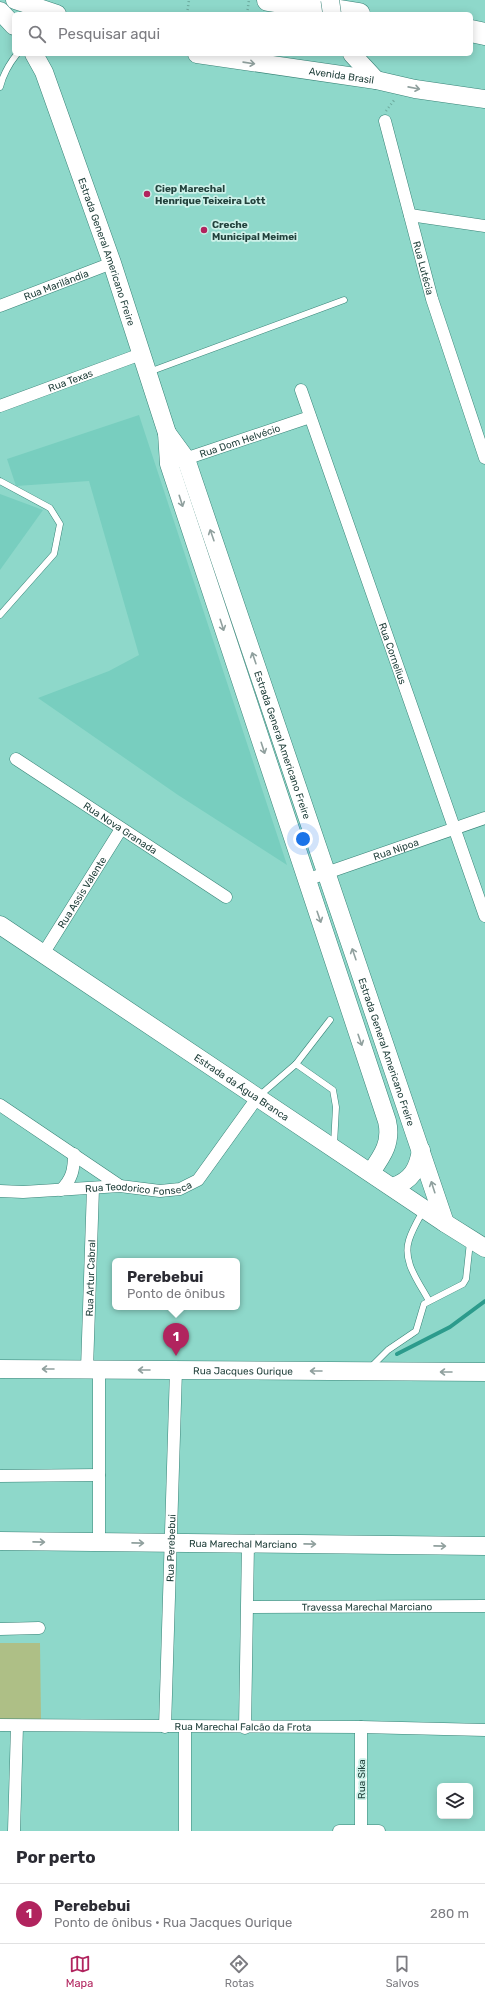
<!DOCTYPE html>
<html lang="pt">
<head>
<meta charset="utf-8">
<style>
  body { margin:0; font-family:Rubik,sans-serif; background:#f2f2f3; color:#2b2b33 }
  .controls { position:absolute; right:12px; bottom:12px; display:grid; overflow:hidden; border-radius:6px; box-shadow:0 2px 10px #0003 }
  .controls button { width:36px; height:36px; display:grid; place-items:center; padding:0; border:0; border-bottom:1px solid #e1e1e2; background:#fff; color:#2b2b33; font:20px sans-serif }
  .you { position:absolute; left:303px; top:839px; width:14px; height:14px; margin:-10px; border:3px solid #fff; border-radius:50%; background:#1a73e8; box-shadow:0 0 0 6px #1a73e833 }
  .badge { display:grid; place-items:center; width:26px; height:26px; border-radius:50%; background:#b1245e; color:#fff; font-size:13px; font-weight:700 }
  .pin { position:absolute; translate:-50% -33px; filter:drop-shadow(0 1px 2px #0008) }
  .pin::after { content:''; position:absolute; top:21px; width:14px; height:12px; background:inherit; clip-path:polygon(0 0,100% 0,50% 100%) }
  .popup { position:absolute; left:112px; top:1258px; width:128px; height:52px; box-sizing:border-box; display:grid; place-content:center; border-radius:6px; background:#fff; filter:drop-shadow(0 1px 3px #0005); font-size:13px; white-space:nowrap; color:#7c7c81 }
  .popup b { font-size:15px; color:#2b2b33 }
  .popup::after { content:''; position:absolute; left:50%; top:100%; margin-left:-8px; border:8px solid transparent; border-top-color:#fff }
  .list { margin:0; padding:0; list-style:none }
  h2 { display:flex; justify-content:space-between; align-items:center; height:52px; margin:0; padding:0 16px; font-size:17px }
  h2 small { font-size:13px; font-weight:400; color:#7c7c81 }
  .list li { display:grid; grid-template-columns:26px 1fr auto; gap:12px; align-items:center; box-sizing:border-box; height:60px; padding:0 16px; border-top:1px solid #e1e1e2 }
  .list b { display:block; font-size:15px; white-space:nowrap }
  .list p { margin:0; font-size:13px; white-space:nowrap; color:#7c7c81 }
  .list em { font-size:13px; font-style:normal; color:#7c7c81 }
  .icon { flex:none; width:22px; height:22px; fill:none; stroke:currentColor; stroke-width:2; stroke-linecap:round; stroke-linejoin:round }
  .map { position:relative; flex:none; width:485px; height:1831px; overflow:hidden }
  .search { position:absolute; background:#fff; box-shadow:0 2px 10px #0003; left:12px; right:12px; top:12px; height:44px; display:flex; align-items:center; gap:10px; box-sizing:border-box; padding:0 14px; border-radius:6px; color:#7c7c81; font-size:15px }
  .sheet { height:112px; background:#fff }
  nav { display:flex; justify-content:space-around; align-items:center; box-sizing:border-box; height:56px; border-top:1px solid #e1e1e2; background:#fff; font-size:11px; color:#7c7c81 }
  nav a { display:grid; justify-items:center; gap:2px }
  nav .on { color:#b1245e }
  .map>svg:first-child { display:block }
  .built { fill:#78cebf }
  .green { fill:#aebf86 }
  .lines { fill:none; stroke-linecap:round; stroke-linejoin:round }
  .stream { stroke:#2c9b8c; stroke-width:4 }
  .lane-casing { stroke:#388377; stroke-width:7 }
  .street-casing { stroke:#388377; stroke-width:13 }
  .secondary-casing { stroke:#388377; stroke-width:19 }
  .highway-casing { stroke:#388377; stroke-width:23 }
  .path { stroke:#6ca99d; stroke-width:2.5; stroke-dasharray:1 3; stroke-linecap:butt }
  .lane { stroke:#fff; stroke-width:6 }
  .street { stroke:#fff; stroke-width:12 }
  .secondary { stroke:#fff; stroke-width:18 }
  .highway { stroke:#fff; stroke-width:22 }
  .secondary-bridge-casing { stroke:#388377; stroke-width:19; stroke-linecap:butt }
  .secondary-bridge { stroke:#fff; stroke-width:18 }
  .oneway { stroke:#90a09e }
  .poi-dot { fill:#b1245e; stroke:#cdf1e9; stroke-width:1.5 }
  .labels { text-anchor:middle; stroke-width:3.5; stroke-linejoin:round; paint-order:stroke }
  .street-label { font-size:10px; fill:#22413c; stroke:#cdf1e9 }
  .poi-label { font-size:10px; font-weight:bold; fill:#22413c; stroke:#cdf1e9; text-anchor:start }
</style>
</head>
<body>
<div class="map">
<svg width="485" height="1831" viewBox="0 0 485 1831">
  <rect width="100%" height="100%" fill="#8ed8ca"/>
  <!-- built -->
  <g class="built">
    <path d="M139 415 287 865 178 795 38 698 109 671 139 655 89 481 16 486 7 459Z"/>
    <path d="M0 494 43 510 0 570Z"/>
  </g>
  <!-- green -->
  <path class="green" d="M0 1643H40L41 1719 0 1720Z"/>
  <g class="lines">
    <!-- stream -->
    <path class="stream" d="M397 1354 450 1327 485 1301"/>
    <defs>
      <g id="lane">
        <path d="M0 87C3 75 9 64 17 54"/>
        <path d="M149 372 344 300"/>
        <path d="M0 481 50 508 60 524 54 554 0 615"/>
        <path d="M296 1064 330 1020"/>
        <path d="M259 1096 296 1064 333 1090 336 1107 334 1144"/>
        <path d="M423 1211C418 1220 412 1230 409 1240 402 1262 419 1282 429 1301"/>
        <path d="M370 1368 388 1350 416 1331 424 1304 463 1284 466 1279 470 1242"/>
      </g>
      <g id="street">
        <path id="s1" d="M385 121 432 299 485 458"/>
        <path d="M410 215 485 226"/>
        <path id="s2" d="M0 306 112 263"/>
        <path id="s3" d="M301 390 485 916"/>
        <path id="s4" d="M0 406 141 354"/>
        <path id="s5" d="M179 461 310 417"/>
        <path id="s6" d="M16 759 226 897"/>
        <path id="s7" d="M306 880 485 818"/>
        <path id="s8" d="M43 954 121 829"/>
        <path d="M0 1105 120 1186"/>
        <path d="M61 1190C72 1179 74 1170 74 1154"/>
        <path id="s9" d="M0 1191 23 1192 120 1186 160 1191 180 1189 198 1180 257 1098"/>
        <path id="s10" d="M87 1369 93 1188"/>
        <path d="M99 1369V1542"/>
        <path d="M0 1476 99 1475"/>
        <path id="s11" d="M248 1607 485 1606"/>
        <path d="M0 1629 39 1628"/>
        <path id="s12" d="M0 1725 361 1727 485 1730"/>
        <path id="s13" d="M165 1727 176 1370"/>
        <path d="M245 1728 248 1544"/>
        <path d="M14 1831 17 1726"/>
        <path d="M185 1831V1727"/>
        <path d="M339 1831H379"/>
        <path d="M361 1831V1727"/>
      </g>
      <g id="secondary">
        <path d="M15 0 57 14"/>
        <path d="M0 11 14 26"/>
        <path id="s14" d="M34 54 44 72 112 263 167 433 169 464 387 1121C392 1142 383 1155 371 1172"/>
        <path id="s15" d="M197 54 376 80 415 89 485 99"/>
        <path d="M352 54 376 80"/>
        <path id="s16" d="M167 433 186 459 445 1223"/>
        <path id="s17" d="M0 925 445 1223 485 1248"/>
        <path d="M393 1187C412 1180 418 1169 421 1150"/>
        <path id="s18" d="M0 1369 485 1372"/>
        <path id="s19" d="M0 1541 485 1546"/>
      </g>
      <g id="highway">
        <path d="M268 0 359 14"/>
        <path d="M471 31 485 34"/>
      </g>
    </defs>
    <!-- lane casing -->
    <use href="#lane" class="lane-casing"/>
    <!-- street casing -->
    <use href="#street" class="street-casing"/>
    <!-- secondary casing -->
    <use href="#secondary" class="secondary-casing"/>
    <!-- highway casing -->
    <use href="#highway" class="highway-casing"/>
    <!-- path -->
    <g class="path">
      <path d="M187 14 189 0"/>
      <path d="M247 14 249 0"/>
      <path d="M386 111 395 99"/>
    </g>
    <!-- lane -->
    <use href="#lane" class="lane"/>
    <!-- street -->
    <use href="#street" class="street"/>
    <!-- secondary -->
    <use href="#secondary" class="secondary"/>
    <!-- highway -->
    <use href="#highway" class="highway"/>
    <defs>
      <path id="secondary-bridge" d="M330 0 332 14"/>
    </defs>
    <!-- secondary-bridge casing -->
    <use href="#secondary-bridge" class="secondary-bridge-casing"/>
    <!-- secondary-bridge -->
    <use href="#secondary-bridge" class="secondary-bridge"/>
  </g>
  <!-- one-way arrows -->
  <defs><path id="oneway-shaft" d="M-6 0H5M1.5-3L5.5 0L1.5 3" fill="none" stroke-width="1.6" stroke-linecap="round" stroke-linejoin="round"/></defs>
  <g class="oneway">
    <use href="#oneway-shaft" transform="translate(249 63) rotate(8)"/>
    <use href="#oneway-shaft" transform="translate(414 88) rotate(11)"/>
    <use href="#oneway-shaft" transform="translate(181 501) rotate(72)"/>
    <use href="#oneway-shaft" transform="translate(212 535) rotate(-109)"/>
    <use href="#oneway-shaft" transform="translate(222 625) rotate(72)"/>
    <use href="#oneway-shaft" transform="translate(254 658) rotate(-109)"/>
    <use href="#oneway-shaft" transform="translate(263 748) rotate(72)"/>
    <use href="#oneway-shaft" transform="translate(319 917) rotate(71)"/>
    <use href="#oneway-shaft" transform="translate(354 954) rotate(-109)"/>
    <use href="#oneway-shaft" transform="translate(360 1040) rotate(71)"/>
    <use href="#oneway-shaft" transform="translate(433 1187) rotate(-108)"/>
    <use href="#oneway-shaft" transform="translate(48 1369) rotate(-180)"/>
    <use href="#oneway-shaft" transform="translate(144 1370) rotate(-180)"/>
    <use href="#oneway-shaft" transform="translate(316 1371) rotate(-180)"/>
    <use href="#oneway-shaft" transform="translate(446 1372) rotate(-180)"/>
    <use href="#oneway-shaft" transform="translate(39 1542) rotate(1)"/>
    <use href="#oneway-shaft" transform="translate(138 1543) rotate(1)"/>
    <use href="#oneway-shaft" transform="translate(310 1544) rotate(1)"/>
    <use href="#oneway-shaft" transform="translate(440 1546) rotate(1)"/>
  </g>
  <!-- markers -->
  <g class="poi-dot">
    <circle cx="147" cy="194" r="4"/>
    <circle cx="204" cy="230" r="4"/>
  </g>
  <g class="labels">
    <!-- street labels -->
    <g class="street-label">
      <text dy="4" stroke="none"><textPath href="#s15" startOffset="146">Avenida Brasil</textPath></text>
      <text dy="4" stroke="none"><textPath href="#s14" startOffset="211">Estrada General Americano Freire</textPath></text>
      <text dy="4" stroke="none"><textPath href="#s1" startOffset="152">Rua Lutécia</textPath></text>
      <text dy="4" stroke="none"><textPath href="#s2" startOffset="60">Rua Marilândia</textPath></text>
      <text dy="4" stroke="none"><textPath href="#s4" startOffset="75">Rua Texas</textPath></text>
      <text dy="4" stroke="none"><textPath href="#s5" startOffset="64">Rua Dom Helvécio</textPath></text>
      <text dy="4" stroke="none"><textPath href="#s3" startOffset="279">Rua Cornelius</textPath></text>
      <text dy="4" stroke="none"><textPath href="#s16" startOffset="334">Estrada General Americano Freire</textPath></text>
      <text dy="4" stroke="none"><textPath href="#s6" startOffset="125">Rua Nova Granada</textPath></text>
      <text dy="4" stroke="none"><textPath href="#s7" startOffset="95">Rua Nipoa</textPath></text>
      <text dy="4" stroke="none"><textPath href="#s8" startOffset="73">Rua Assis Valente</textPath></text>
      <text dy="4" stroke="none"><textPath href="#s16" startOffset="658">Estrada General Americano Freire</textPath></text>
      <text dy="4" stroke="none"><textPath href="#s17" startOffset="291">Estrada da Água Branca</textPath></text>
      <text dy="4" stroke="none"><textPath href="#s9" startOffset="139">Rua Teodorico Fonseca</textPath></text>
      <text dy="4" stroke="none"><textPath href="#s10" startOffset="91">Rua Artur Cabral</textPath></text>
      <text dy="4" stroke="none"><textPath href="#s18" startOffset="243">Rua Jacques Ourique</textPath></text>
      <text dy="4" stroke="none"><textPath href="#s19" startOffset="243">Rua Marechal Marciano</textPath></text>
      <text dy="4" stroke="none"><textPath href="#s13" startOffset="179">Rua Perebebui</textPath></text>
      <text dy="4" stroke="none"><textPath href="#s11" startOffset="119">Travessa Marechal Marciano</textPath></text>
      <text dy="4" stroke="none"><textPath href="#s12" startOffset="243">Rua Marechal Falcão da Frota</textPath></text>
      <text transform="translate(361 1779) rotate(-90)" y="4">Rua Sika</text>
    </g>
    <!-- poi labels -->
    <g class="poi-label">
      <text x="155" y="192">Ciep Marechal<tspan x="155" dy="12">Henrique Teixeira Lott</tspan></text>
      <text x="212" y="228">Creche<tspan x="212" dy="12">Municipal Meimei</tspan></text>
    </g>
  </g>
</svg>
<div class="controls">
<button><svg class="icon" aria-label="layers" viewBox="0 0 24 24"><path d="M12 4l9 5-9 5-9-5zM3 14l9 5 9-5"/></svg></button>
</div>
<div class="you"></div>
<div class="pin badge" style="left:176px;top:1356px">1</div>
<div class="popup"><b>Perebebui</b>Ponto de ônibus</div>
<div class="search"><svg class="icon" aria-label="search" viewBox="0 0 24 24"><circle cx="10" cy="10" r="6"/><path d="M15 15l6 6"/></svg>Pesquisar aqui</div>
</div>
<section class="sheet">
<h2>Por perto<small></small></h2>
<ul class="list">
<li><span class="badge">1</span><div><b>Perebebui</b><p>Ponto de ônibus · Rua Jacques Ourique</p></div><em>280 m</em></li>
</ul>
</section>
<nav>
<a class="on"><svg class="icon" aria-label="map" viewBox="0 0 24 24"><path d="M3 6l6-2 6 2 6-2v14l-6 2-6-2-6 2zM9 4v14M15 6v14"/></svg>Mapa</a>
<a><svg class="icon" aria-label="directions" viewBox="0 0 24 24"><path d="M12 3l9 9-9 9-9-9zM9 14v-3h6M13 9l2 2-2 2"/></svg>Rotas</a>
<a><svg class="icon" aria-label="saved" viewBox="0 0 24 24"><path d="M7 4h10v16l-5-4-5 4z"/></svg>Salvos</a>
</nav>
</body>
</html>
